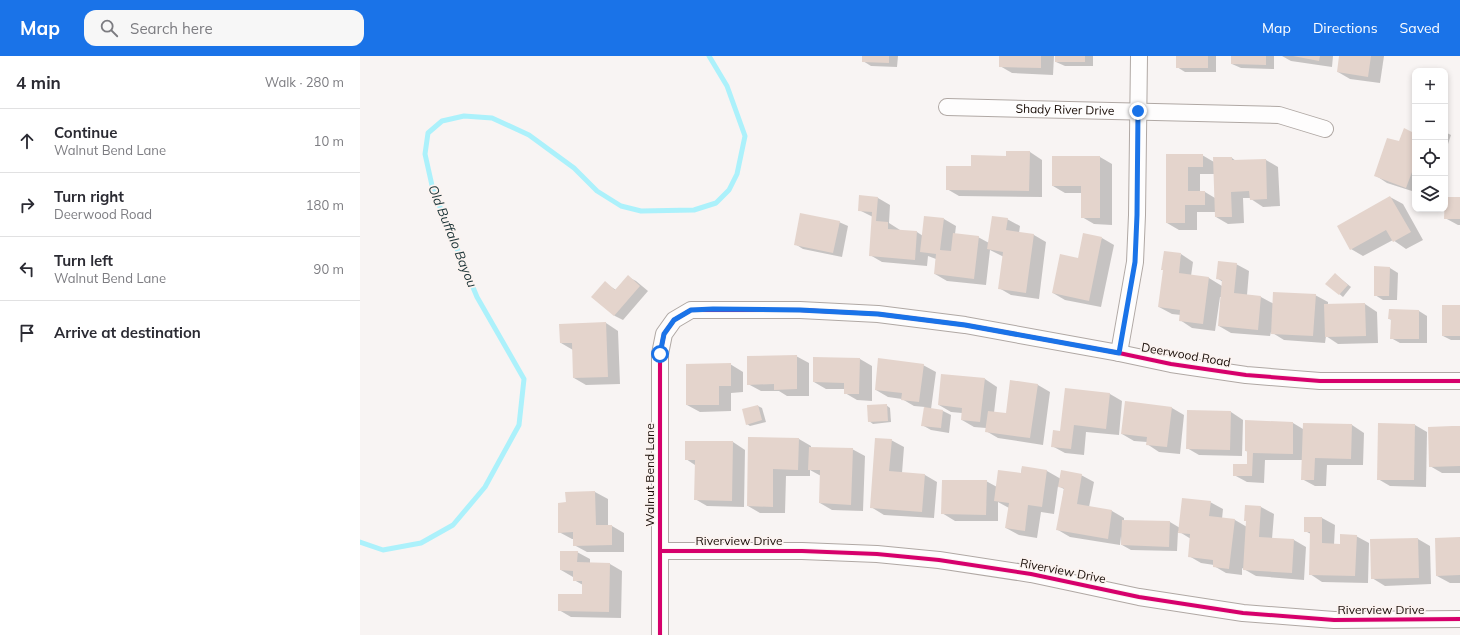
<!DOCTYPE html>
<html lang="en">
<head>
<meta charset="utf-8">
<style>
  body { margin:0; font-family:Mulish,sans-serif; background:#f7f7f7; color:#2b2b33 }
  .controls { position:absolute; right:12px; top:12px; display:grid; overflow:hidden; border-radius:8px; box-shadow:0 2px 6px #0003 }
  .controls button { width:36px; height:36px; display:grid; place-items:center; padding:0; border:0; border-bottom:1px solid #e1e1e2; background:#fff; color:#2b2b33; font:20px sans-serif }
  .stop { position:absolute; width:12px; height:12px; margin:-9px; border:3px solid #1a73e8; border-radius:50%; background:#fff }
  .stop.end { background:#1a73e8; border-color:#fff; box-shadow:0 1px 4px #0008 }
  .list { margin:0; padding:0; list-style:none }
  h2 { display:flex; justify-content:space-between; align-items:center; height:52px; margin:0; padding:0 16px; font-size:17px }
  h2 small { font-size:13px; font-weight:400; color:#7c7c81 }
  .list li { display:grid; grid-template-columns:26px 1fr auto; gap:12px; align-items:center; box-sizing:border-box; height:64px; padding:0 16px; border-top:1px solid #e1e1e2 }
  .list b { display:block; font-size:15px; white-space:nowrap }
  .list p { margin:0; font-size:13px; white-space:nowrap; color:#7c7c81 }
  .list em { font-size:13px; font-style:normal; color:#7c7c81 }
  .icon { flex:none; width:22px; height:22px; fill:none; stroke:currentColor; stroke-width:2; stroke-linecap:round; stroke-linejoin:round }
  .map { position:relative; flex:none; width:1100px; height:579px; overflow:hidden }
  header { display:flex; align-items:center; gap:24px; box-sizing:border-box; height:56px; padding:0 20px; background:#1a73e8; color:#fff }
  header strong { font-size:19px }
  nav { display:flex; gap:22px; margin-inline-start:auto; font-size:14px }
  .search { width:280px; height:36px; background:#f7f7f7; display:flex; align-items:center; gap:10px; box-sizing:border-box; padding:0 14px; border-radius:12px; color:#7c7c81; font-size:15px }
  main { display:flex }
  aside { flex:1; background:#fff }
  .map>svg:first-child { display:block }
  .shadow { fill:#0003; fill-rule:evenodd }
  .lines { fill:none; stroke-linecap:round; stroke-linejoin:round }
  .stream { stroke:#acf1fb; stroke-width:5 }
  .building { fill:#e4d4cc }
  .street-casing { stroke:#b0a8a4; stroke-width:18 }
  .street { stroke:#fefdfd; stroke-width:16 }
  .cycleway-casing { stroke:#fbf3f0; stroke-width:6 }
  .cycleway { stroke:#d6006c; stroke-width:4 }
  .route { stroke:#1a73e8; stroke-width:5 }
  .labels { text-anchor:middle; stroke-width:3.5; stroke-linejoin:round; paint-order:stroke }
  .street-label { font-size:12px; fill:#190d07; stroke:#fbf3f0 }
  .water-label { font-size:13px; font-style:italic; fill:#1b3336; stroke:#fbf3f0 }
</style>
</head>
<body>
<header>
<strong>Map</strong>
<div class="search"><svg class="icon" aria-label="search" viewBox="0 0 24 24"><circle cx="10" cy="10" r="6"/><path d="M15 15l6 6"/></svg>Search here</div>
<nav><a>Map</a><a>Directions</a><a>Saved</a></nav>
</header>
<main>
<aside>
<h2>4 min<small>Walk · 280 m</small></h2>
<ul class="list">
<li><svg class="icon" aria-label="ahead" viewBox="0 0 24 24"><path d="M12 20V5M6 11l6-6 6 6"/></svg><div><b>Continue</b><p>Walnut Bend Lane</p></div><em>10 m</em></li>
<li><svg class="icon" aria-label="right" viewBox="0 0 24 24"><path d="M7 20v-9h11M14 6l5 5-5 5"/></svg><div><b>Turn right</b><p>Deerwood Road</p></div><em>180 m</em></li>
<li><svg class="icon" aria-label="left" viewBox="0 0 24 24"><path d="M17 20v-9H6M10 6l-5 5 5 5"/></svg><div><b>Turn left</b><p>Walnut Bend Lane</p></div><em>90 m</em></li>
<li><svg class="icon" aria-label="arrive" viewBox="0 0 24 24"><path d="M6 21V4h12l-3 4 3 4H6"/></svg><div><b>Arrive at destination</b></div></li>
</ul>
</aside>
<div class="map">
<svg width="1100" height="579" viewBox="0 0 1100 579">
  <rect width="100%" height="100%" fill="#f8f4f3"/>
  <!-- shadow -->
  <g class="shadow">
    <path d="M503 0H538L537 11 511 10 503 5Z"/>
    <path d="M640 0H694L693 19 652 17 640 10Z"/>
    <path d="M696 0H733V10H705L696 6Z"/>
    <path d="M817 0H856V16H825L817 11Z"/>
    <path d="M872 0H914V13L881 12 872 8Z"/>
    <path d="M922 0H973L972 11 931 5Z"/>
    <path d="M980 0H1024L1020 27 990 23 978 16Z"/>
    <path d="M1055 71V136L1027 127 1015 119 1040 87 1053 77Z"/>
    <path d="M1085 76 1091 79 1085 97Z"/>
    <path d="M670 96 682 104V141L599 140 587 133 612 111 647 101Z"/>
    <path d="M807 99H842L854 106 872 102 876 105 906 104 918 111 920 150 903 151 891 143V142H883L884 167 868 168 856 161 855 156H837V174H819L807 167ZM840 118H855V142L845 136H840Z"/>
    <path d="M740 101 752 108V169L734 168 722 161V137H705L693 130Z"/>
    <path d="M500 141 518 142 530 149 529 167 540 174V175L557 176 563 180 584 163 596 170 595 178 618 181 629 187 647 163 660 170 659 177 674 179 686 186 679 243 651 239 639 232 644 201 630 194 626 229 587 225 575 218 576 203 568 200 567 210 522 206 510 199 513 161 499 154Z"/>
    <path d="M1030 141 1043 148 1063 184 1046 193 1033 184 1003 200 991 193Z"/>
    <path d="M1100 142V169H1098L1085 162Z"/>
    <path d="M479 166 488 170 482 201 443 193 435 188Z"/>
    <path d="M742 182 754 189 741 251 705 244 693 237 719 203Z"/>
    <path d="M821 198 833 206 831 220 849 222 862 230 863 226 857 222 876 208 889 215 887 239 901 241 914 248 955 239 968 246V249L1005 248 1017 256 1018 287 978 288 966 280 965 287 924 284 911 276 910 280 871 277 859 270 861 241H860L855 275 832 272 820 264 821 259 812 258 799 251Z"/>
    <path d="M1015 212H1030L1038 217 1037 244H1023L1015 239Z"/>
    <path d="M975 218 991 231 983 241 967 228Z"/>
    <path d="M268 221 276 225 288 235 263 264 255 260 233 241 245 227 256 234Z"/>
    <path d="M1100 250V284H1091L1083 280Z"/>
    <path d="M1059 255 1067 260V287H1040L1031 282 1032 264 1029 263Z"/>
    <path d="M246 267 258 275 260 328 226 329 214 322 213 294 201 287 200 269Z"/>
    <path d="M436 300 449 307V340H427L419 335H401L388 328Z"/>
    <path d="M500 303 512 310V345L497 344 485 337V333H466L454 326Z"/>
    <path d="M370 308 383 316V336L371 337V355L340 356 327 349Z"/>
    <path d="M563 309 576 316 571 353 583 355 591 359 589 377 571 374 562 369 565 351 554 350 542 343 528 341 516 334Z"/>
    <path d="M625 323 637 331 634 357 647 358 651 326 678 329 690 336 683 389 638 382 626 375V372L614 371 602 364V357L591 356 579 349Z"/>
    <path d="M706 333 750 338 762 345 759 379 726 376 724 399 705 397 692 390 701 376Z"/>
    <path d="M766 347 812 352 824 359 820 398 799 396 787 388V386L774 385 762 378Z"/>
    <path d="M526 349 530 352 531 366 513 368 509 365Z"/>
    <path d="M398 350 402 352 406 366 390 370 387 368Z"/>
    <path d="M871 356 883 364 882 400 839 399 827 392Z"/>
    <path d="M886 365 933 367 943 373 992 369 1004 377 1003 409H967L966 430H955L942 423 943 404H905L904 427 887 426 874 419 888 409V396L886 395Z"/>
    <path d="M1055 369 1067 376 1066 431 1030 430 1018 423Z"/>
    <path d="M1100 371V417H1082L1070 410Z"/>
    <path d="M389 382 439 383 451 390V392L492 393 505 400 503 455 472 454 460 447 461 420 450 414V420H426L425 457H400L388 450Z"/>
    <path d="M531 384 544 391 542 417 565 419 577 426 574 462 524 459 511 451Z"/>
    <path d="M373 386 385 394 384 451 347 450 335 443V409L326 403Z"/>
    <path d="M662 411 687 415 701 423 721 419 734 426 729 451 752 455 764 462V465L810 466 820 472 850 446 863 453 862 463 875 464 887 471V466L885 464 886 450 901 451 914 458 912 483 934 484 946 491 944 524 896 520 882 512V519L866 517 854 510V509L841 507 829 500 831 483 818 475 817 495 771 494 762 489 761 480 760 489 710 481 698 474 704 433 698 430 694 458 681 456 677 482 659 479 646 472 649 452 638 446V465H595L582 457 626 425 637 431 661 418Z"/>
    <path d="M235 436 248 443V470H252L264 477V496H227L214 489V483H212L199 476 207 447 206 437Z"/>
    <path d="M945 462H962L975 469 974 489H981L996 480 1009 487 1008 527 962 526 950 518 951 478 945 475Z"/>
    <path d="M1100 482V527H1090L1077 520Z"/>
    <path d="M1058 483 1070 490 1071 528 1025 530 1012 522Z"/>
    <path d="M217 496 230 503V507L250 508 262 515 261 562 211 561 199 554 223 539V529L214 524 213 521 201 514Z"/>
  </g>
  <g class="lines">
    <!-- stream -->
    <path class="stream" d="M0 486 23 494 61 487 93 469 125 431 159 369 164 323 117 241 73 134 65 98 68 77 82 65 104 60 132 62 169 79 214 112 237 135 261 150 281 155 334 154 356 147 369 134 377 118 385 80 367 30 349 0"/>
  </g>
  <!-- building -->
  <g class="building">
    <path d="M502 0H529V7L502 6Z"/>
    <path d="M639 0H681V12L639 11Z"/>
    <rect x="695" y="0" width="30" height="6"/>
    <rect x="816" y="0" width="32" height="12"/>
    <path d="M871 0H906V9L871 8Z"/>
    <path d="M933 0H960L959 5Z"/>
    <path d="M979 0H1011L1008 21 977 16Z"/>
    <path d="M1055 69V108L1046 132 1014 120 1027 82 1039 85 1044 72 1052 76Z"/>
    <path d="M646 95H670L669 135 586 134V110H611V99L646 100Z"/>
    <path d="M806 98H843V111H828V135H845V149H825V167H806Z"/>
    <path d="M692 100H740V162H721V130H692Z"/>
    <path d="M853 101H872V104L906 103 907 143 890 144 889 135 871 136 872 161H855Z"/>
    <path d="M499 139 518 141 516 165 528 166V173L557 175 555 204 509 200 512 156 498 155Z"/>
    <path d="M1030 140 1051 176 1033 186 1026 174 990 194 977 170Z"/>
    <path d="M1085 141H1100V163H1084Z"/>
    <path d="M440 157 480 165 473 197 434 189Z"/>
    <path d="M564 160 584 162 580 194 591 195 593 177 619 180 614 223 574 218 576 198 560 196Z"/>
    <path d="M632 160 648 162 646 174 674 178 666 237 638 233 643 196 627 193Z"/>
    <path d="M723 177 742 181 729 245 692 237 700 198 718 202Z"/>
    <path d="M804 195 821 197 819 217 849 221 843 268 819 265 820 254 798 251 803 214H801Z"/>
    <path d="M858 205 877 207 874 237 901 240 898 274 858 270 862 224 856 223Z"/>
    <path d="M1014 210 1030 211 1029 240H1014Z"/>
    <path d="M975 217 988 229 979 239 965 228Z"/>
    <path d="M268 219 280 230 254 260 231 241 245 225 255 234Z"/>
    <path d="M913 236 956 238 953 280 911 278Z"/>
    <path d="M1005 247 1006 280 965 281 964 248Z"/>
    <rect x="1082" y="249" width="18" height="31"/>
    <path d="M1029 253 1059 254V283H1030L1031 263H1028Z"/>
    <path d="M246 266 248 321 213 322 212 287H200L199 268Z"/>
    <path d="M437 299V333L414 334V328L387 329V300Z"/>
    <path d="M453 301 500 302 499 338H484V327L453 326Z"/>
    <path d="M518 302 564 308 559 346 541 344 542 337 515 334Z"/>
    <path d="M371 307V330H359V349H326V308Z"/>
    <path d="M581 318 625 322 620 366 601 364 602 352 578 349Z"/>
    <path d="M650 324 678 328 670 382 625 376 628 355 646 357Z"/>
    <path d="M705 332 750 337 746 373 714 369 711 393 691 391 693 374 700 375Z"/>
    <path d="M765 345 812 351 807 391 786 389 787 381 761 378Z"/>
    <path d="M527 348 528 365 508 366 507 349Z"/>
    <path d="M398 349 402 364 386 369 382 353Z"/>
    <path d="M564 351 583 354 581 372 561 370Z"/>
    <path d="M827 354 871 355 870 394 826 393Z"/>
    <path d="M885 364 933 366V398L893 397 892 420H873V408H887V395H885Z"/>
    <path d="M943 367 992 368 991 403 955 402 954 424H941Z"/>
    <path d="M1018 367 1055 368 1054 424H1017Z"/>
    <path d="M1092 370H1100V410L1069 411 1068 371Z"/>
    <path d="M388 381 439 382 438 414 413 413V451L387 450Z"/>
    <path d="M515 382 532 383 529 415 565 418 562 456 510 452Z"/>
    <path d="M325 385H373L372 445 334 444 335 404H325Z"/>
    <path d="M449 391 493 392 491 449 459 447 460 414H448Z"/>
    <path d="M662 410 687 414 682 451 668 449 665 475 645 472 649 447 634 445 638 414 661 417Z"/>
    <path d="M701 414 722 418 717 448 752 454 748 483 696 474 704 432 698 431Z"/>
    <path d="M582 424H627L626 459 581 458Z"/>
    <path d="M235 435 236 469H252V489L213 490V476L198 477V447L206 446 205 436Z"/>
    <path d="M822 442 851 445 849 460 875 463 869 513 853 511V504L828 501 830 478 818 477Z"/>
    <path d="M885 449 901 450 899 481 934 483 932 517 883 514 886 465H884Z"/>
    <path d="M944 461H962V487L980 488V478L997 479 995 520 949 519 950 476H944Z"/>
    <path d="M762 464 810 465 809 491 761 489Z"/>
    <path d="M1100 481V519L1076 520 1075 482Z"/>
    <path d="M1058 482 1059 522 1011 523 1010 483Z"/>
    <path d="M200 495H218L217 506 250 507 249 556 198 555V538H222V525H213V515L200 514Z"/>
  </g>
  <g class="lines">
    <defs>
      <g id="street">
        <path id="s1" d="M587 51 919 59 965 73"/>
        <path d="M759 297 775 206 777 159 779 0"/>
        <path d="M300 495H442L517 498 579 504 671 518 779 541 883 557 974 564 1100 563"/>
        <path d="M300 579V298L304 278 314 264 331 254H440L518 258 605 269 759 297 811 308 886 319 960 325H1100"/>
      </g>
    </defs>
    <!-- street casing -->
    <use href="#street" class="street-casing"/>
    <!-- street -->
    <use href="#street" class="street"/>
    <defs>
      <g id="cycleway">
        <path d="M300 495H442L517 498 579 504 671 518 779 541 883 557 974 564 1100 563"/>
        <path d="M300 579V298L304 278 314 264 331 254H440L518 258 605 269 759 297 811 308 886 319 960 325H1100"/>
      </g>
    </defs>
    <!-- cycleway casing -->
    <use href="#cycleway" class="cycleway-casing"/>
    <!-- cycleway -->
    <use href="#cycleway" class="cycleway"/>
  </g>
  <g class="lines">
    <!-- route -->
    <path class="route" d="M300 298 304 278 314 264 331 254 353 253 440 254 518 258 605 269 759 297 775 206 777 159 778 55"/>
  </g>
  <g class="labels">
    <!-- street labels -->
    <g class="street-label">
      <text dy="4" stroke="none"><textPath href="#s1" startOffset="118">Shady River Drive</textPath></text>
      <text transform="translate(826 299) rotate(10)" y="4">Deerwood Road</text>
      <text transform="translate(290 419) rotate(-90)" y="4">Walnut Bend Lane</text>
      <text x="379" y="489">Riverview Drive</text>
      <text transform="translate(703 515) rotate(11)" y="4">Riverview Drive</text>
      <text x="1021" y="558">Riverview Drive</text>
    </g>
    <!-- water labels -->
    <g class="water-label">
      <text transform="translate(93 180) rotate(68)" y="5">Old Buffalo Bayou</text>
    </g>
  </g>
</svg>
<div class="controls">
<button>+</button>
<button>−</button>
<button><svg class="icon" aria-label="locate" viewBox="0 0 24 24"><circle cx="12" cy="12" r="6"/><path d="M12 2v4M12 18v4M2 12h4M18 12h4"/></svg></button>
<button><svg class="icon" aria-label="layers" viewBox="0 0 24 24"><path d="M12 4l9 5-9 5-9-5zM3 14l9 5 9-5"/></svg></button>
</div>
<div class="stop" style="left:300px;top:298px"></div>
<div class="stop end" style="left:778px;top:55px"></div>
</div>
</main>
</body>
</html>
